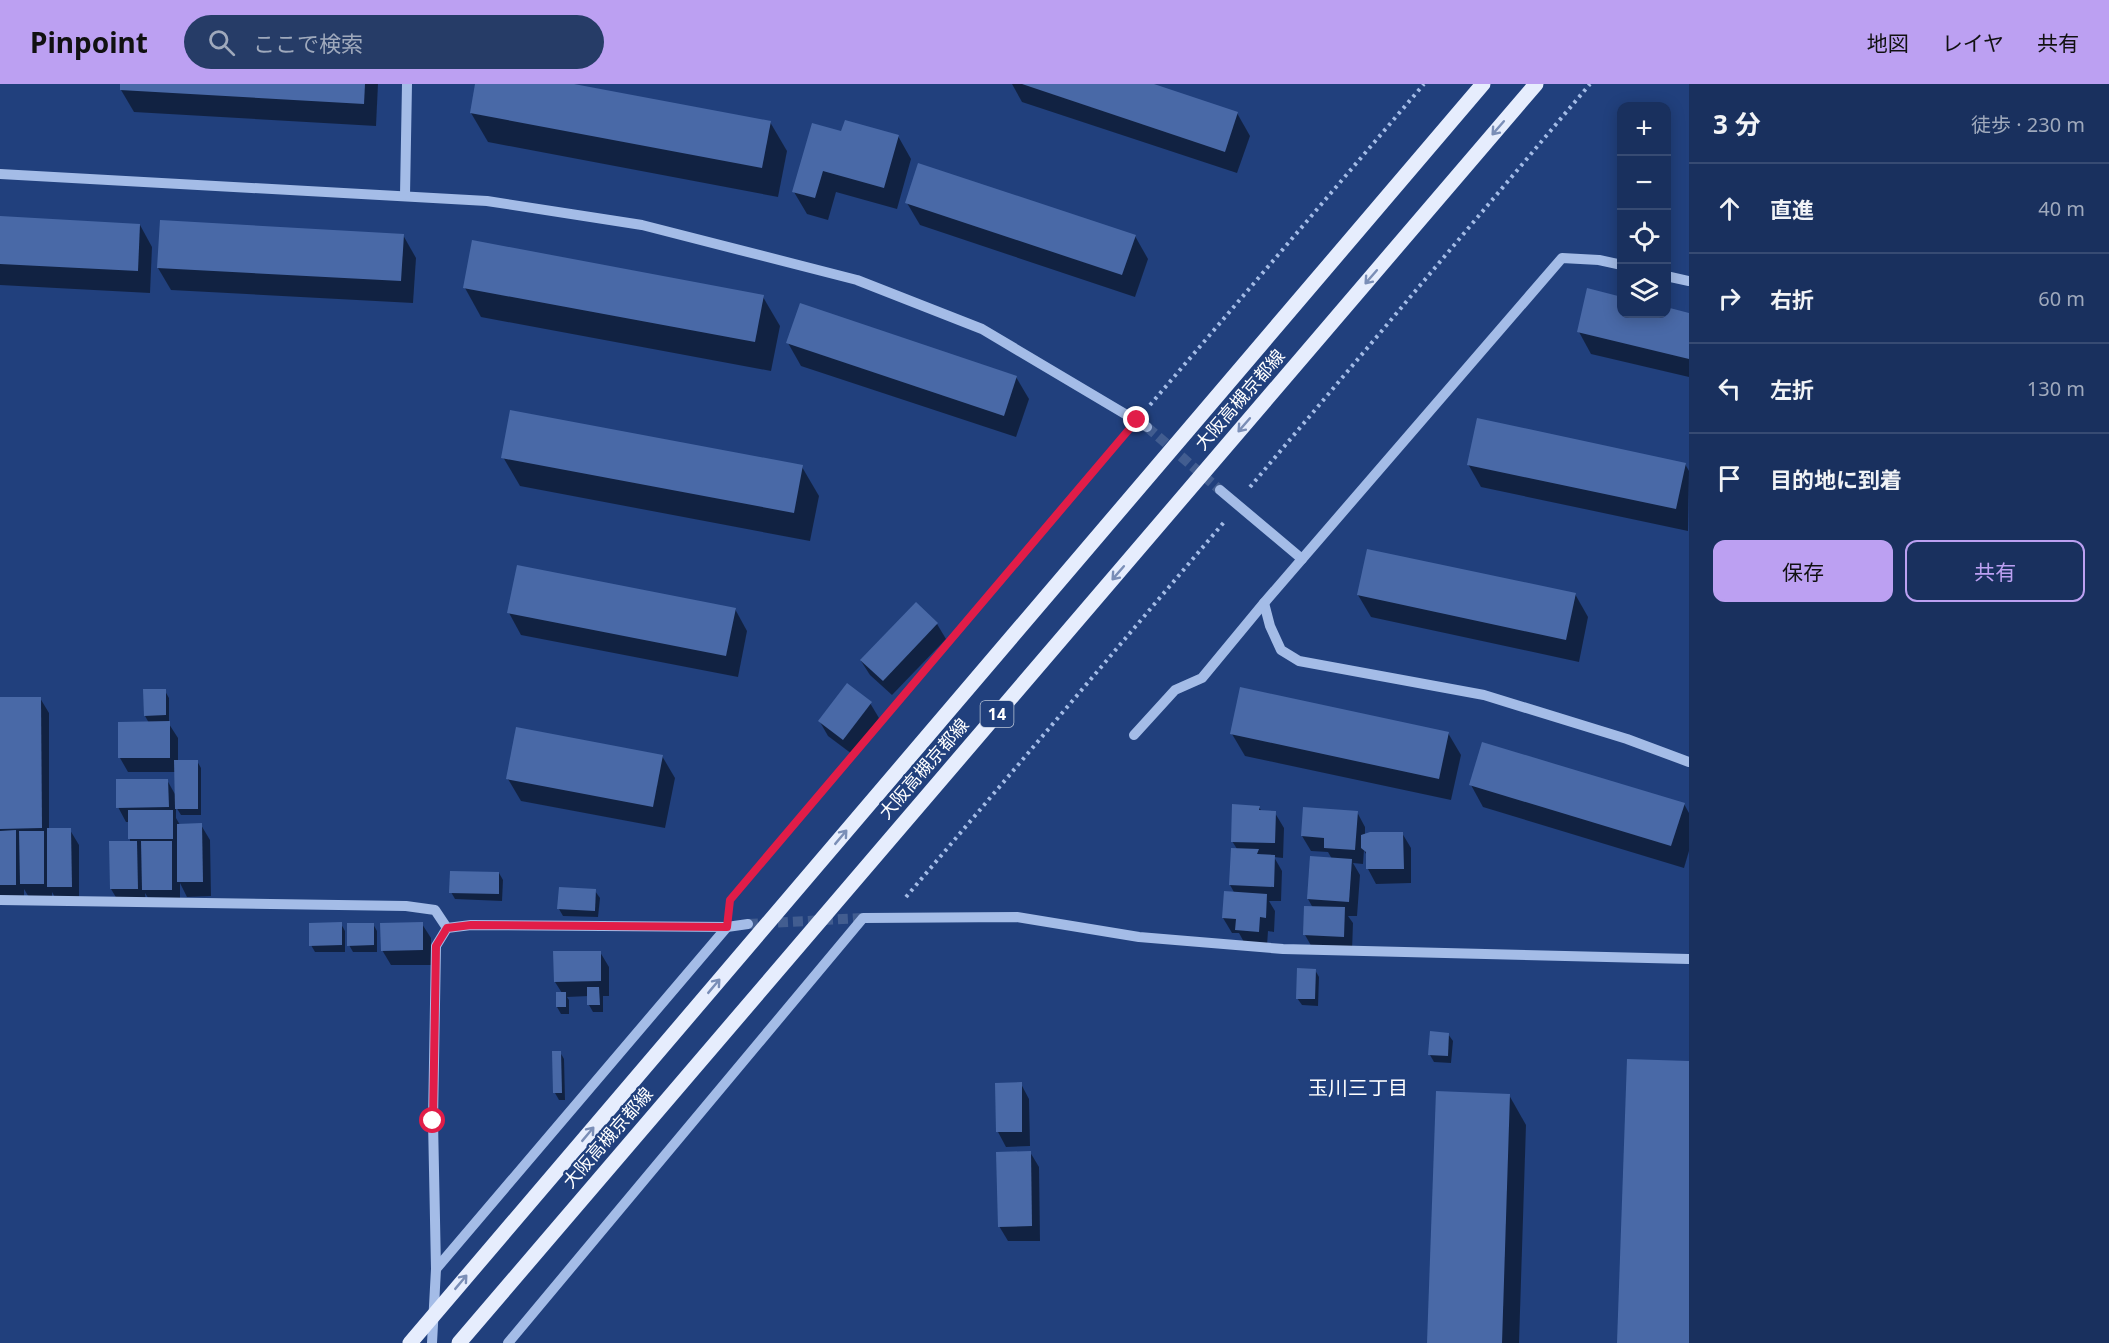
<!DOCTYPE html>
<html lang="ja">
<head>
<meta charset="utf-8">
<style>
  body { margin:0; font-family:"Noto Sans","Noto Sans JP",sans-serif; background:#263c67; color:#f1f3f6 }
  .controls { position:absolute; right:18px; top:18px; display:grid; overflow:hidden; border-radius:12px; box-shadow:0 3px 15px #0003 }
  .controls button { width:54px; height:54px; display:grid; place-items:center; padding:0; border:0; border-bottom:2px solid #374b73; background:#19305e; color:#f1f3f6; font:30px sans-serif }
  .stop { position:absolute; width:18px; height:18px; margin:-14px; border:4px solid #e11d48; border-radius:50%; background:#fff }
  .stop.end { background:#e11d48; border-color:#fff; box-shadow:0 2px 6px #0008 }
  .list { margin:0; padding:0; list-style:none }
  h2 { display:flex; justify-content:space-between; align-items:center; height:78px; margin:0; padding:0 24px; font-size:26px }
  h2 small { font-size:20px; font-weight:400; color:#9fa9bc }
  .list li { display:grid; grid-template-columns:39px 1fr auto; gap:18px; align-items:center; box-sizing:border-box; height:90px; padding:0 24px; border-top:2px solid #374b73 }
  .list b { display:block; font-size:22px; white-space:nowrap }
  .list em { font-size:20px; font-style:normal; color:#9fa9bc }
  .actions { display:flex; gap:12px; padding:18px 24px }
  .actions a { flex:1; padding:14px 0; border:2px solid #bca0f2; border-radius:12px; text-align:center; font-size:21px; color:#bca0f2 }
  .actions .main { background:#bca0f2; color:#111 }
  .icon { flex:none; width:33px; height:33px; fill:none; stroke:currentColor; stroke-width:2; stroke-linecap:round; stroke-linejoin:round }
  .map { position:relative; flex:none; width:1689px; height:1259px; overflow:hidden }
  header { display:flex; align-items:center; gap:36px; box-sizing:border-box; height:84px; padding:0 30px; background:#bca0f2; color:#111 }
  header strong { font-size:28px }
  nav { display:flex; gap:33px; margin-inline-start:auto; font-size:21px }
  .search { width:420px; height:54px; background:#263c67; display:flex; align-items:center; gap:15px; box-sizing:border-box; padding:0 21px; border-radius:33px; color:#9fa9bc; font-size:22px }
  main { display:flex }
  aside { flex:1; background:#19305e }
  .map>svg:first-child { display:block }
  .shadow { fill:#0007 }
  .building { fill:#4969a7 }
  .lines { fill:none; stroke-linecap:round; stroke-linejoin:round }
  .minor-tunnel { stroke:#425d90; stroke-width:10; stroke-dasharray:10 5; stroke-linecap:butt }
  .path { stroke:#a4bce7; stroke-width:4; stroke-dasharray:3 4.5; stroke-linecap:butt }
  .minor { stroke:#a4bce7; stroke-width:10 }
  .major { stroke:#e6edfd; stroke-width:15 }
  .oneway { stroke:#7a8eb7 }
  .route { stroke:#e11d48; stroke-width:8 }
  .labels { text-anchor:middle; stroke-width:4.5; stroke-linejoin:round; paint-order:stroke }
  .shield { fill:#21407d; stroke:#bcc6d8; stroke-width:1.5 }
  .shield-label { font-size:16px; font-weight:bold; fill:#fff }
  .street-label { font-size:18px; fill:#fff; stroke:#21407d }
  .neighbourhood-label { font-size:20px; fill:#fff; stroke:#21407d }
</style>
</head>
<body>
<header>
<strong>Pinpoint</strong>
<div class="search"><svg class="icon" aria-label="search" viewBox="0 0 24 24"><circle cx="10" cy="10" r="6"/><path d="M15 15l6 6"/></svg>ここで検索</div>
<nav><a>地図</a><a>レイヤ</a><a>共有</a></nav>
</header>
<main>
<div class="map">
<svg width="1689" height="1259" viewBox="0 0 1689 1259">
  <rect width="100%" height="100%" fill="#21407d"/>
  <!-- shadow -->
  <g class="shadow">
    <path d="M121 0H378L376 42 134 28 121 6Z"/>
    <path d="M477 0H566L770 38 787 67 778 113 488 58 471 29Z"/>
    <path d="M1012 0H1149L1237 29 1250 52 1237 89 1022 18Z"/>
    <path d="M842 49 898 52 911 75 897 125 836 108 828 136 807 130 794 108Z"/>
    <path d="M907 119 1135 152 1148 175 1135 213 920 141Z"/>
    <path d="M0 133 140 141 152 163 150 209 0 201Z"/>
    <path d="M403 151 416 174 413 219 171 206 158 184Z"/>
    <path d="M465 204 763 213 780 242 771 287 481 233Z"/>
    <path d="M1622 230H1689V293L1591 270 1579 248Z"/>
    <path d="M788 259 1016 293 1029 315 1016 353 801 282Z"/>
    <path d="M503 373 802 383 819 412 810 457 520 402Z"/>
    <path d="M1468 380H1685L1689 387 1688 447 1481 403Z"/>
    <path d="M1575 510 1588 533 1579 578 1371 533 1358 511Z"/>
    <path d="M916 520 937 540 946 555 892 611 870 591 861 577Z"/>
    <path d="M735 525 747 547 738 593 521 551 509 529Z"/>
    <path d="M165 607 169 614V640L178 654V678L197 677 201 684V731H181L176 723V734L180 741H201L210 756 211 812 187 813 180 799V820H152L145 809 146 819 120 820 111 805 130 758V738H126L118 723 167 696 176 712V688H128L120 674 149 639 145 632Z"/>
    <path d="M40 614 49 629V746H70L79 761V817H57L52 808V814L30 815 24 805V815L0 816V615Z"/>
    <path d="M870 619 879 634 852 670 828 652 820 638Z"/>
    <path d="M1448 649 1461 671 1451 716 1245 672 1232 650Z"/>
    <path d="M662 672 675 694 665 744 521 717 508 695Z"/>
    <path d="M1471 701 1684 720 1689 729V767L1684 784 1483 723Z"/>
    <path d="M1259 723 1262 728 1275 729 1284 744 1283 774 1274 773 1282 787 1281 817H1269L1275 827 1274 848 1268 847 1267 862 1245 860 1239 849H1232L1223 834 1235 810 1230 801 1237 765 1232 757Z"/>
    <path d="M1357 728 1365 743V751L1402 749 1411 764V799L1376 800 1368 785 1367 772 1364 766 1363 780 1353 779 1360 791 1357 832H1348L1353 839 1352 867 1313 865 1305 851 1313 824 1308 815 1332 775 1328 768 1311 767 1302 752Z"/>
    <path d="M499 789 503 796 502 817 455 815 451 808Z"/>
    <path d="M595 807 600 814 598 833 563 832 559 825Z"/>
    <path d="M341 840 345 847V868H315L311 861Z"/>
    <path d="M373 840 377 847V868H353L349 861Z"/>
    <path d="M422 840 431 854V881H391L382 866Z"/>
    <path d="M600 868 609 883V912H603V928H593L589 921V912L567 913 569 916V930H561L557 923 562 909 555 898Z"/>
    <path d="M1315 886 1319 893 1318 922 1302 921 1297 914Z"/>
    <path d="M1448 950 1453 957 1451 979 1434 978 1430 971Z"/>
    <path d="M560 968 564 975 565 1016H559L555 1009Z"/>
    <path d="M1021 1000 1029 1015 1030 1062 1006 1063 998 1048Z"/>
    <path d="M1509 1011 1526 1041 1519 1259H1429Z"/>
    <path d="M1030 1068 1039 1083 1040 1157H1008L999 1142Z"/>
  </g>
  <!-- building -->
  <g class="building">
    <path d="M120 0H365L364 20 120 6Z"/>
    <path d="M475 0H574L771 37 762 84 470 29Z"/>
    <path d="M1022 0H1154L1238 28 1225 68Z"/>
    <path d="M845 36 899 51 884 104 823 87 815 114 792 108 812 39 841 47Z"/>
    <path d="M918 79 1136 151 1122 191 905 119Z"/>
    <path d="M0 132 140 140 138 187 0 180Z"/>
    <path d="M160 136 404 150 401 197 157 184Z"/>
    <path d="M472 156 764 211 755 258 463 204Z"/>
    <path d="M1587 204 1622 213V230H1666V223L1689 229V275L1577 248Z"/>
    <path d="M800 219 1017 292 1004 332 786 259Z"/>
    <path d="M510 326 803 381 794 429 501 374Z"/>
    <path d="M1477 334 1686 379 1676 425 1467 381Z"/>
    <path d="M1367 465 1576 509 1566 556 1357 511Z"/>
    <path d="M517 481 736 524 726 572 507 529Z"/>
    <path d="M916 518 938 539 883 597 860 576Z"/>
    <path d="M847 599 872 618 843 656 818 637Z"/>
    <path d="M1240 603 1449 648 1439 695 1230 650Z"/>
    <path d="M143 605H166V631L144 632Z"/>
    <path d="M0 613H41L42 744 0 745Z"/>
    <path d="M170 637V674H118V638Z"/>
    <path d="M516 643 663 671 653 723 506 695Z"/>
    <path d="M1482 658 1685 719 1671 762 1469 701Z"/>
    <path d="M174 676H198V725H175Z"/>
    <path d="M116 695H168L169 723 116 724Z"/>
    <path d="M1232 720 1260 722 1259 726 1276 727 1275 759 1231 758Z"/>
    <path d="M1303 723 1358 727 1355 766 1324 764V754L1301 752Z"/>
    <rect x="128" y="726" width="45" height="29"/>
    <path d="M202 739 203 798H177V740Z"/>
    <path d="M47 744H71L72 803H47Z"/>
    <path d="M16 746V801H0V747Z"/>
    <path d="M19 747H44V800H20Z"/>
    <path d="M1370 748H1403L1404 785H1366V768L1361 764V751Z"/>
    <path d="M109 757H137L138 805H110Z"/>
    <path d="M141 757H172V806H142Z"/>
    <path d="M1231 764 1259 765 1257 770 1275 771 1274 803 1229 801Z"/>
    <path d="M1310 772 1352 775 1349 818 1307 815Z"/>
    <path d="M450 787 499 788V810L449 809Z"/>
    <path d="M559 803 596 805 595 827 557 825Z"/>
    <path d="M1224 807 1267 810 1266 834 1260 833 1259 848 1235 846 1236 835 1222 834Z"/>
    <path d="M1304 822 1345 823 1344 853 1303 851Z"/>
    <path d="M342 838V861L309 862V839Z"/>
    <path d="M423 838V866L381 867 380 839Z"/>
    <path d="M347 839H374V861L347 862Z"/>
    <path d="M553 867H601V897L554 898Z"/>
    <path d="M1297 884 1316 885 1315 915H1296Z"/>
    <path d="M587 903H599L600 921H587Z"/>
    <rect x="556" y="908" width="10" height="15"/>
    <path d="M1430 947 1449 949 1448 972 1428 971Z"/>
    <path d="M552 967H561L562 1009H553Z"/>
    <path d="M1627 975 1689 977V1259H1617Z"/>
    <path d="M1022 998V1048H996L995 999Z"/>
    <path d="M1436 1007 1510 1010 1502 1259H1427Z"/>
    <path d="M1031 1067 1032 1142 998 1143 996 1068Z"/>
  </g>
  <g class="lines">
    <!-- minor-tunnel -->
    <g class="minor-tunnel">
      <path d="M1147 343 1220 406"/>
      <path d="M748 840 863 834"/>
    </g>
    <!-- path -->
    <g class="path">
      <path d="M1150 321 1424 0"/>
      <path d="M1250 403 1590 0"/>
      <path d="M906 813 1225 437"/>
      <path d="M730 821V816L1123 352"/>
    </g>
    <!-- minor -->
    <g class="minor">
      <path d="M0 90 487 117 642 141 857 196 982 245 1147 343"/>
      <path d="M405 111 407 0"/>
      <path d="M1666 192 1689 197"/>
      <path d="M1220 406 1302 475"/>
      <path d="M1264 519 1270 542 1281 566 1299 577 1484 611 1627 655 1689 678"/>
      <path d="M1134 651 1175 606 1202 594 1264 519 1562 174 1599 176 1622 181"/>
      <path d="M0 816 406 822 435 826 447 844"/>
      <path d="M447 844 471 841 727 843 748 840"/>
      <path d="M436 1185 727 843"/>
      <path d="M432 1259 436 1185 433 1037 436 862 447 844"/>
      <path d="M508 1259 863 834 1017 833 1139 853 1283 865 1689 875"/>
    </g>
    <!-- major -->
    <g class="major">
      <path d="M410 1259 1483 0"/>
      <path d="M459 1259 1536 0"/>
    </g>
  </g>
  <!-- one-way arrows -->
  <defs><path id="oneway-shaft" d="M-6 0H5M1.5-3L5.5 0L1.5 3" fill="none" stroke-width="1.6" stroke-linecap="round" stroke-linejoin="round" transform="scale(1.5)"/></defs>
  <g class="oneway">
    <use href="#oneway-shaft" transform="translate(1498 44) rotate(131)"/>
    <use href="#oneway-shaft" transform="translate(1371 193) rotate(131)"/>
    <use href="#oneway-shaft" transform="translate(1244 341) rotate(131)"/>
    <use href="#oneway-shaft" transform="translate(1118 489) rotate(131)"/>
    <use href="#oneway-shaft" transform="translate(841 753) rotate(-50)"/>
    <use href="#oneway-shaft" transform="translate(714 902) rotate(-50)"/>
    <use href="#oneway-shaft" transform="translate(588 1050) rotate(-50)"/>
    <use href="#oneway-shaft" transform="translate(461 1198) rotate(-50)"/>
  </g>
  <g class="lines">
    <!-- route -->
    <path class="route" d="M433 1037 436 862 447 844 471 841 727 843 730 816 1137 336"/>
  </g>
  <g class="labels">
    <!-- shield labels -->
    <rect class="shield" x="980.5" y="617" width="33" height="26" rx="4.5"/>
    <g class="shield-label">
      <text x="997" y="636">14</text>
    </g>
    <!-- street labels -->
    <g class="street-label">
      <text transform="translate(1240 316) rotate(-49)" y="6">大阪高槻京都線</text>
      <text transform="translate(924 685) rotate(-49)" y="6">大阪高槻京都線</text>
      <text transform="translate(608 1054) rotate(-49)" y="6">大阪高槻京都線</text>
    </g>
    <!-- neighbourhood labels -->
    <g class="neighbourhood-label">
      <text x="1358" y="1011">玉川三丁目</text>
    </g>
  </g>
</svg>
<div class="controls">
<button>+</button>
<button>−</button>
<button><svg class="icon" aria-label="locate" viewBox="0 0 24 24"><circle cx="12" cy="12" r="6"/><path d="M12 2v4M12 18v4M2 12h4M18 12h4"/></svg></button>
<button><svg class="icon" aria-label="layers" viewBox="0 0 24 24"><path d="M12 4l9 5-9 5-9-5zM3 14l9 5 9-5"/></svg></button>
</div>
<div class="stop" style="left:433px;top:1037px"></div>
<div class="stop end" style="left:1137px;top:336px"></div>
</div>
<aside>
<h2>3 分<small>徒歩 · 230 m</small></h2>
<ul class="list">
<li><svg class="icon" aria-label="ahead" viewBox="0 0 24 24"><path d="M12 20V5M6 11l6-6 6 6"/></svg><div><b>直進</b></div><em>40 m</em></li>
<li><svg class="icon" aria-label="right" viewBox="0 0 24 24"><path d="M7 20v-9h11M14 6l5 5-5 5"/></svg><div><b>右折</b></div><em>60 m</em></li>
<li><svg class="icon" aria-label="left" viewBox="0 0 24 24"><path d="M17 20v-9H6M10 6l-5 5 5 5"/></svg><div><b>左折</b></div><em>130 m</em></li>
<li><svg class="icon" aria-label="arrive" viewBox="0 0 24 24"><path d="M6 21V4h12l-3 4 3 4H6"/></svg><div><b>目的地に到着</b></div></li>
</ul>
<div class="actions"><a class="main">保存</a><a>共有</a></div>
</aside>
</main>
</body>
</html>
